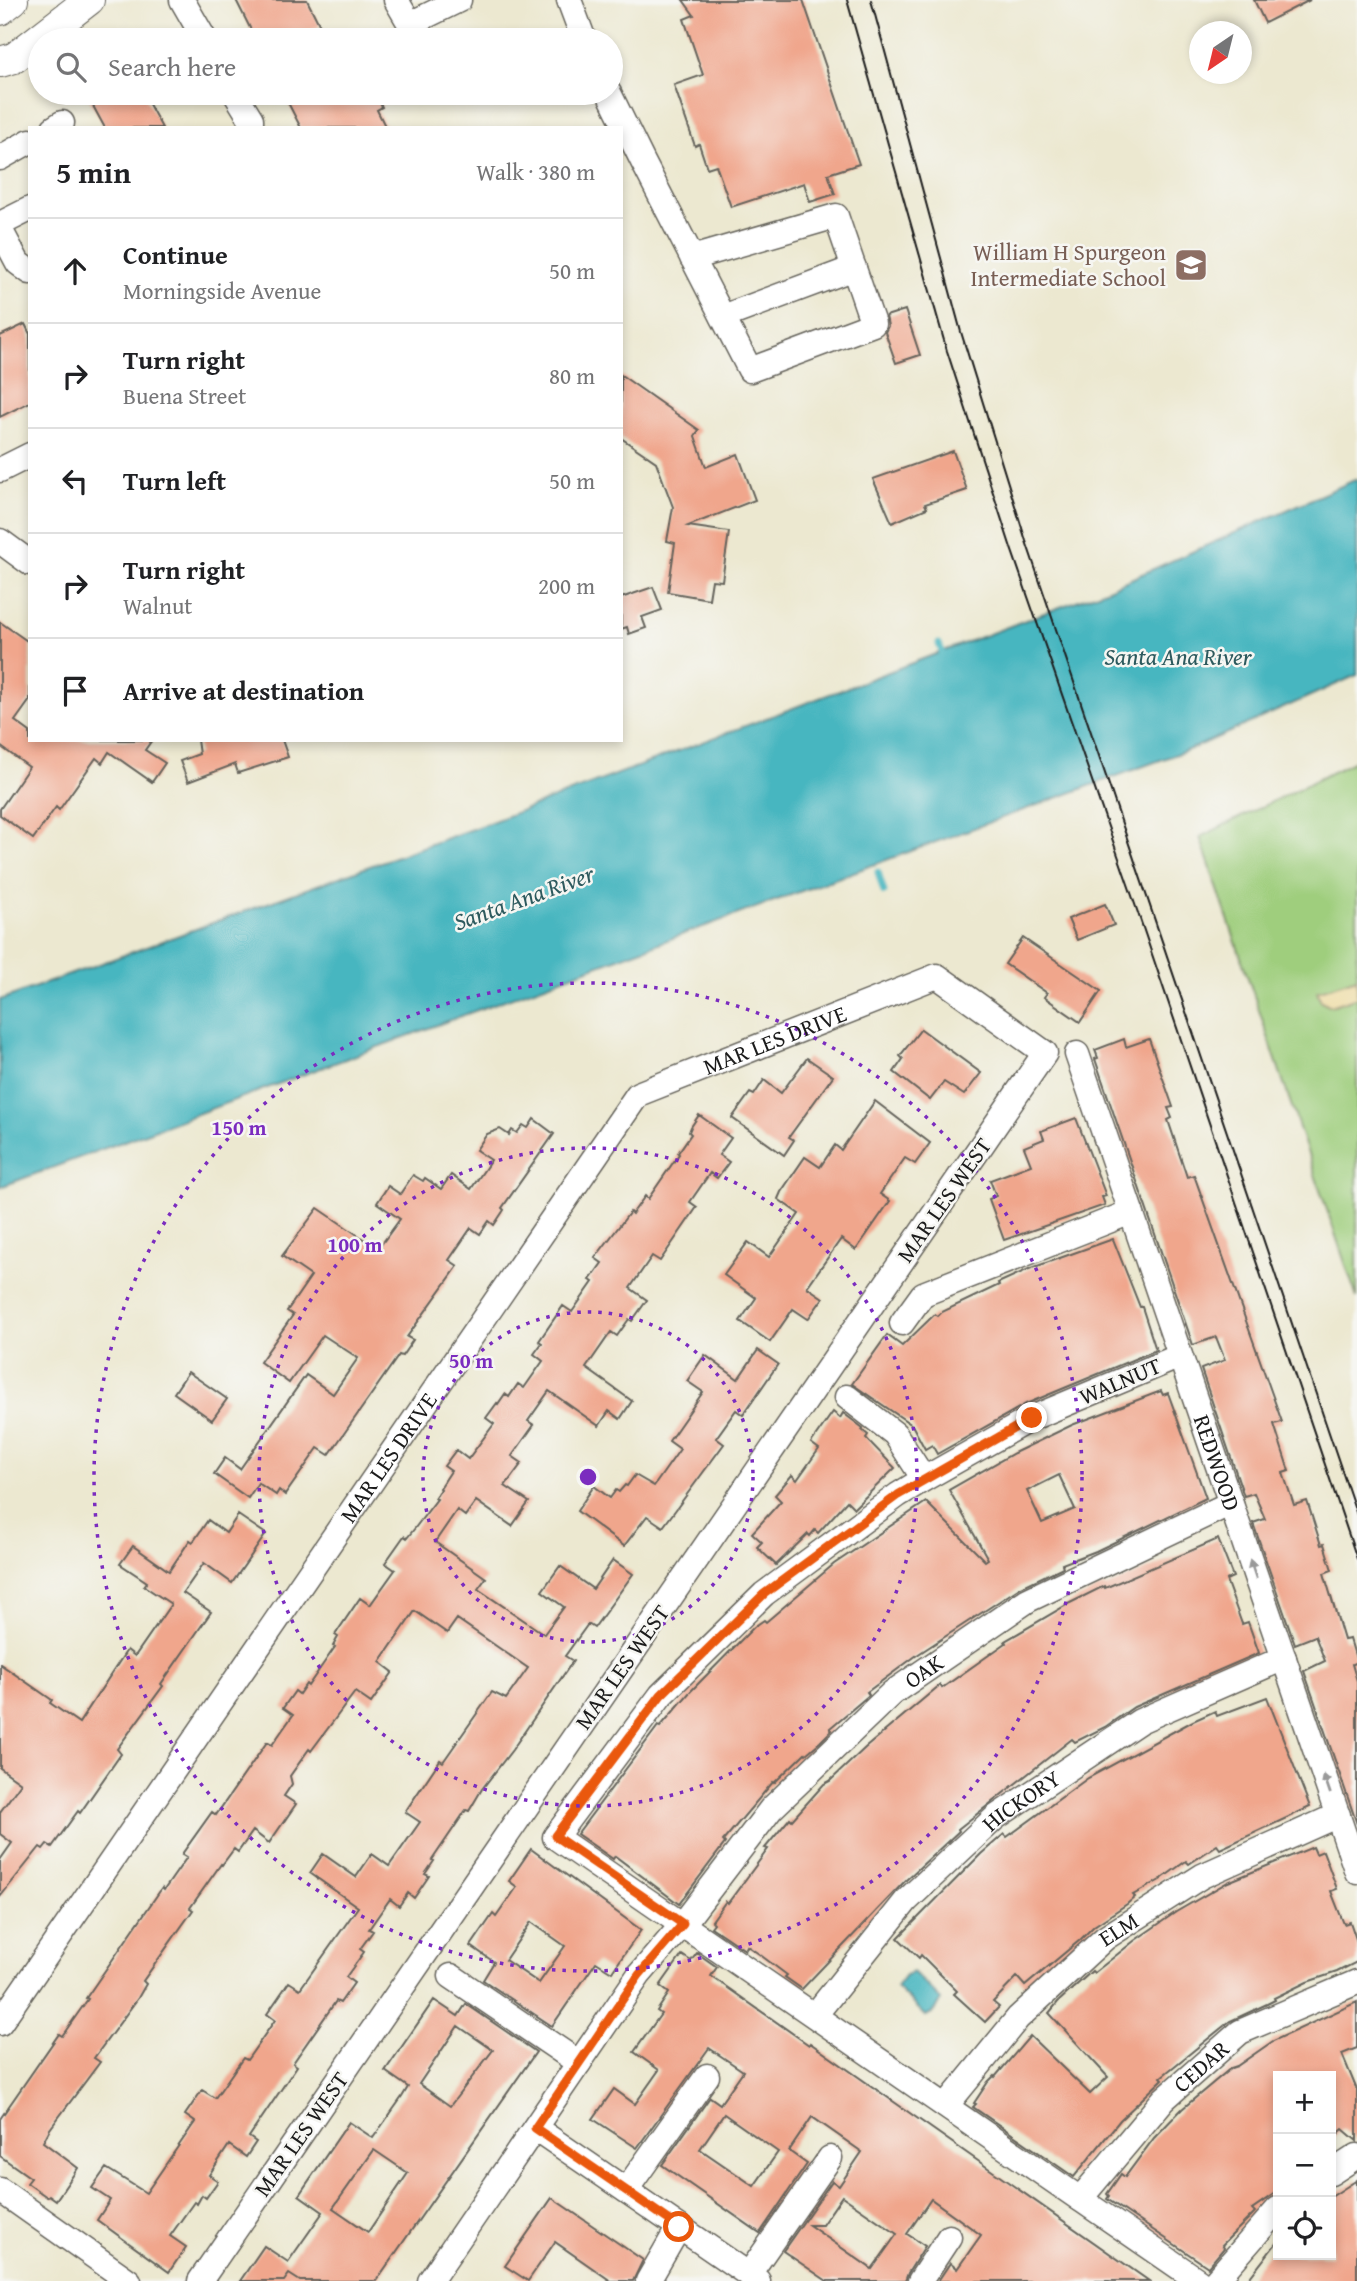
<!DOCTYPE html>
<html lang="en">
<head>
<meta charset="utf-8">
<style>
  body { margin:0; font-family:"Gentium Book Plus",serif; background:#f2f2f2; color:#202124 }
  .controls { position:absolute; right:21px; bottom:21px; display:grid; overflow:hidden; border-radius:0px; box-shadow:0 4px 10px #0003 }
  .controls button { width:63px; height:63px; display:grid; place-items:center; padding:0; border:0; border-bottom:2px solid #e0e0e0; background:#fff; color:#202124; font:35px sans-serif }
  .compass { position:absolute; left:1189px; top:21px; width:63px; height:63px; border-radius:50%; background:#fff; box-shadow:0 4px 10px #0003; rotate:215deg }
  .stop { position:absolute; width:21px; height:21px; margin:-16px; border:5px solid #ea580c; border-radius:50%; background:#fff }
  .stop.end { background:#ea580c; border-color:#fff; box-shadow:0 2px 7px #0008 }
  .list { margin:0; padding:0; list-style:none }
  h2 { display:flex; justify-content:space-between; align-items:center; height:91px; margin:0; padding:0 28px; font-size:30px }
  h2 small { font-size:23px; font-weight:400; color:#757577 }
  .list li { display:grid; grid-template-columns:46px 1fr auto; gap:21px; align-items:center; box-sizing:border-box; height:105px; padding:0 28px; border-top:2px solid #e0e0e0 }
  .list b { display:block; font-size:26px; white-space:nowrap }
  .list p { margin:0; font-size:23px; white-space:nowrap; color:#757577 }
  .list em { font-size:23px; font-style:normal; color:#757577 }
  .icon { flex:none; width:38px; height:38px; fill:none; stroke:currentColor; stroke-width:2; stroke-linecap:round; stroke-linejoin:round }
  .map { position:relative; flex:none; width:1357px; height:2281px; overflow:hidden }
  .search { position:absolute; background:#fff; box-shadow:0 4px 10px #0003; left:28px; top:28px; width:595px; height:77px; display:flex; align-items:center; gap:18px; box-sizing:border-box; padding:0 24px; border-radius:38px; color:#757577; font-size:26px }
  .panel { position:absolute; background:#fff; box-shadow:0 4px 10px #0003; left:28px; top:126px; width:595px; height:616px; border-radius:0px }
  .map>svg:first-child { display:block }
  .green { fill:#9fce7d; stroke:#5e754c; stroke-width:2 }
  .sand { fill:#eeda9e; stroke:#857b5d; stroke-width:2 }
  .water { fill:#47b6c0; stroke:#32696e; stroke-width:2 }
  .lines { fill:none; stroke-linecap:round; stroke-linejoin:round }
  .stream { stroke:#47b6c0; stroke-width:7 }
  .building { fill:#f0a68c; fill-rule:evenodd }
  .minor-casing { stroke:#65635b; stroke-width:27 }
  .major-casing { stroke:#65635b; stroke-width:32 }
  .minor { stroke:#fff; stroke-width:24 }
  .major { stroke:#fff; stroke-width:30 }
  .tram { stroke:#1c1c1c; stroke-width:2 }
  .oneway { fill:#999 }
  .route { stroke:#ea580c; stroke-width:9 }
  .ring { fill:none; stroke:#7b2cbf; stroke-width:3.5; stroke-dasharray:3.5 7 }
  .labels { text-anchor:middle; stroke-width:5; stroke-linejoin:round; paint-order:stroke }
  .education-label { font-size:23px; fill:#785e54; stroke:#f6f6f2; text-anchor:end }
  .street-label { font-size:23px; fill:#1c1c1c; stroke:#f6f6f2 }
  .water-label { font-size:24px; font-style:italic; fill:#2d5a5e; stroke:#f6f6f2 }
  .centre { fill:#7b2cbf; stroke:#f6f6f2; stroke-width:3.5 }
  .ring-label { font-size:21px; text-anchor:middle; font-weight:bold; fill:#7b2cbf; stroke:#f6f6f2; stroke-width:5; stroke-linejoin:round; paint-order:stroke }
</style>
</head>
<body>
<div class="map">
<svg width="1357" height="2281" viewBox="0 0 1357 2281">
  <rect width="100%" height="100%" fill="#f6f6f2"/>
  <filter id="ink" filterUnits="userSpaceOnUse"><feTurbulence type="fractalNoise" baseFrequency=".0143" numOctaves="2"/><feDisplacementMap in="SourceGraphic" scale="14" xChannelSelector="R" yChannelSelector="G"/><feConvolveMatrix kernelMatrix="1 2 1 2 8 2 1 2 1" color-interpolation-filters="sRGB"/></filter>
  <filter id="wash" filterUnits="userSpaceOnUse"><feTurbulence type="fractalNoise" baseFrequency=".00686" numOctaves="4" result="noise"/><feDisplacementMap in="SourceGraphic" scale="28" xChannelSelector="R" yChannelSelector="G"/><feGaussianBlur stdDeviation="1.57" result="paint"/><feColorMatrix in="noise" values="0 0 0 0 0 0 0 0 0 0 0 0 0 0 0 0 0 1.4 0 .05"/><feComposite in="paint" operator="in"/></filter>
  <g filter="url(#wash)">
    <rect width="100%" height="100%" fill="#ece8d0"/>
    <!-- green -->
    <path class="green" d="M1357 760V1298L1200 837Z"/>
    <!-- sand -->
    <path class="sand" d="M1357 978V997L1331 1006 1321 1001 1317 991Z"/>
    <!-- water -->
    <g class="water">
      <path d="M1357 479V675L1196 747 588 969 0 1187V1000L483 825 1108 589Z"/>
      <path d="M913 1972 941 2000C938 2009 934 2013 925 2016L896 1987 905 1975Z"/>
    </g>
    <g class="lines">
      <!-- stream -->
      <g class="stream">
        <path d="M939 644 945 659"/>
        <path d="M878 872 884 892"/>
      </g>
    </g>
    <g id="blocks">
      <!-- building -->
      <g class="building">
        <path d="M236 0H307L320 26 311 30 316 40H256Z"/>
        <path d="M683 0H803L859 164 828 174 835 194 810 202 804 183 731 207 716 165 707 168 699 144 695 146 674 85 703 75 684 19 694 15Z"/>
        <path d="M1254 0H1310L1265 23Z"/>
        <path d="M86 93H143L162 128H105Z"/>
        <path d="M283 93H375L382 107 377 110 386 128H301Z"/>
        <path d="M905 310 920 355 896 363 885 332 888 326 886 316Z"/>
        <path d="M25 324 30 334V402L0 417V336Z"/>
        <path d="M621 375 699 430 695 436 706 467 738 454 755 500 688 526 729 532 722 581 712 580 709 599 668 592 675 543 667 541 673 507 656 462 621 438Z"/>
        <path d="M953 451 967 490 925 504 927 508 892 523 873 479Z"/>
        <path d="M653 587 662 610 642 617 646 628 629 634 627 627 621 629V598Z"/>
        <path d="M0 622 30 643V700L15 721 30 732V740H152L145 750 165 763 152 782 109 752 102 763 96 758 59 810 56 807 33 839 0 815V809L29 767 0 746Z"/>
        <path d="M197 740H282L288 757 238 773 235 764 188 782 180 761 199 754Z"/>
        <path d="M1105 904 1114 925 1077 940 1068 919Z"/>
        <path d="M1023 938 1101 991 1080 1022 1044 997 1047 993 1005 964Z"/>
        <path d="M921 1029 981 1073 964 1095 944 1082 930 1100 894 1072 903 1059 900 1056Z"/>
        <path d="M1124 1039 1126 1047 1149 1039 1173 1107 1168 1108 1172 1118 1168 1120 1187 1177 1194 1175 1282 1422 1274 1424 1289 1471 1283 1473 1294 1505 1307 1501 1321 1545 1324 1544 1332 1570 1324 1573 1344 1640 1350 1639 1357 1662 1352 1664 1357 1681V1824L1304 1671 1325 1661 1315 1636 1295 1644 1253 1523 1265 1519 1254 1493 1244 1496 1201 1369 1225 1360 1216 1337 1193 1345 1095 1059 1098 1058 1095 1050Z"/>
        <path d="M807 1058 833 1076 789 1137 794 1140 784 1155 732 1118 750 1093 754 1095 764 1080 781 1093Z"/>
        <path d="M875 1101 930 1143 915 1164 905 1158 880 1194 890 1201 856 1250 841 1239 807 1287 823 1298 808 1319 793 1309 770 1342 740 1321 756 1298 724 1275 748 1242 769 1257 799 1214 778 1199 781 1192 805 1157 820 1167 835 1145 841 1150Z"/>
        <path d="M699 1115 731 1138 719 1155 729 1162 717 1178 710 1173 690 1202 697 1207 660 1261 652 1256 630 1288 647 1300 632 1321 629 1319 617 1336 611 1332 586 1368 632 1401 620 1419 609 1411 599 1426 549 1391 528 1421 534 1425 512 1456 522 1463 505 1486 529 1502 512 1526 476 1501 465 1516 457 1510 435 1542 486 1578 478 1589 544 1634 564 1607 542 1591 560 1566 593 1589 613 1560 633 1574 594 1628 588 1624 565 1656 573 1661 512 1750 482 1789 469 1811 466 1810 432 1860 434 1861 425 1874 429 1876 414 1898 408 1893 399 1906 390 1899 369 1929 373 1931 360 1949 364 1952 346 1977 354 1983 340 2003 336 2001 293 2063 297 2066 249 2137 256 2142 246 2157 229 2145 209 2175 218 2181 206 2198 202 2195 197 2204 194 2202 170 2236 186 2247 169 2272 97 2220 110 2200 92 2188 106 2168 146 2193 195 2122 185 2115 202 2090 215 2098 243 2058 247 2060 275 2020 267 2014 289 1982 300 1989 358 1907 310 1873 323 1854 356 1877 372 1854 389 1866 420 1822 405 1812 440 1760 443 1762 492 1692 506 1699 528 1668 457 1619 447 1633 415 1611 380 1662 393 1672 371 1703 355 1692 311 1751 309 1749 290 1776 292 1784 284 1796 296 1804 269 1843 253 1831 238 1852 234 1849 222 1865 221 1864 190 1908 193 1910 143 1981 146 1984 138 1998 94 2058 100 2062 50 2129 43 2142 78 2168 56 2200 49 2195 47 2197 27 2183 31 2178 0 2156V2119L59 2034 62 2036 88 1999 86 1998 162 1888 164 1890 187 1857 182 1854 212 1812 216 1815 267 1742 272 1745 293 1715 283 1708 295 1691 299 1694 306 1684 308 1686 335 1647 333 1646 338 1637 335 1635 360 1598 370 1605 395 1570 385 1563 404 1536 407 1538 415 1528 437 1499 435 1498 441 1489 440 1488 451 1471 444 1466 456 1450 468 1459 494 1424 486 1418 497 1403 498 1404 505 1394 509 1397 518 1384 524 1388 543 1361 534 1354 542 1343 539 1341 563 1306 572 1312 593 1282 590 1280 602 1263 595 1258 630 1212 632 1214 645 1196 648 1199 679 1154 678 1153 691 1134 689 1132 691 1127Z"/>
        <path d="M1076 1118 1106 1196 1102 1197 1105 1205 1004 1240 989 1199 996 1196 990 1180 1031 1165 1024 1147 1044 1139 1041 1131Z"/>
        <path d="M534 1119 554 1134 502 1208 504 1210 494 1225 489 1221 480 1234 471 1228 449 1260 458 1266 407 1337 413 1340 402 1356 399 1355 329 1455 318 1448 285 1495 279 1490 276 1495 258 1483 248 1498 214 1474 225 1458 240 1469 306 1375 333 1394 358 1358 323 1335 289 1383 260 1362 293 1315 287 1311 311 1276 282 1256 318 1208 378 1249 400 1219 377 1203 388 1186 400 1194 413 1175 423 1181 425 1178 441 1189 451 1175 471 1189 491 1160 476 1150 487 1134 500 1129 509 1135 512 1130 517 1133 523 1125 528 1128Z"/>
        <path d="M1113 1239 1140 1307H1142L1156 1350 1026 1404 937 1454 932 1445 925 1449 912 1425 852 1384 887 1335 902 1346 935 1314 938 1316 942 1312 999 1285 998 1283 1029 1269Z"/>
        <path d="M758 1350 778 1364 743 1415 736 1410 716 1438 724 1444 663 1527 647 1516 624 1546 577 1511 594 1486 610 1498 616 1490 619 1492 625 1485 627 1486 635 1475 654 1486 680 1449 669 1441 703 1392 687 1381 705 1355 738 1379Z"/>
        <path d="M188 1372 227 1399 212 1420 174 1393Z"/>
        <path d="M1161 1391 1163 1395 1168 1393 1206 1498 1096 1551 1062 1564 1063 1567 1021 1587 917 1655 867 1692 869 1695 830 1728 832 1730 820 1742 806 1754 805 1753 774 1783 773 1782 723 1841 725 1843 679 1904 615 1856 613 1859 577 1834 658 1726 660 1727 690 1692 754 1627 764 1620 766 1622 834 1564 926 1502 985 1561 988 1559 949 1490 1014 1453 1072 1425ZM1059 1475 1075 1509 1042 1523 1027 1491Z"/>
        <path d="M833 1412 840 1418 843 1413 863 1428 862 1430 868 1435 866 1438 895 1468 854 1508 847 1501 818 1533 815 1530 810 1536 808 1534 776 1565 757 1547 762 1542 752 1533 781 1501 775 1495 792 1475 797 1480 819 1449 811 1443Z"/>
        <path d="M238 1515 266 1534 232 1583 204 1563 183 1593 211 1612 161 1684 163 1686 117 1749 121 1754 80 1813 78 1811 52 1847 47 1844 43 1849 40 1847 0 1897V1860L12 1843 0 1834V1812L21 1783 0 1768V1664L52 1700 50 1703 79 1723 127 1650 135 1656 171 1604 144 1586 147 1582 120 1564 133 1546 169 1571 190 1540 193 1542 208 1520 226 1533Z"/>
        <path d="M1218 1539 1233 1577 1226 1580 1242 1624 1248 1622 1259 1653 1134 1707 1105 1727 1075 1742 1072 1739 958 1829 959 1831 906 1880 802 1989 785 1977 787 1975 759 1954 747 1946 745 1950 711 1927 714 1923 712 1921 726 1901 728 1903 768 1849 765 1848 790 1818 792 1820 824 1784 830 1781 865 1748 940 1685 942 1688 1006 1643 1005 1641 1070 1603 1104 1586 1105 1588Z"/>
        <path d="M1267 1697 1310 1807 1220 1849 1217 1845 1189 1864 1186 1861 1160 1880 1133 1895 1135 1897 1127 1904 1094 1926 1080 1940 1025 1986 1017 1977 993 2002 999 2007 985 2022 954 1994 957 1991 921 1955 919 1958 898 1938 981 1854 1004 1834 1007 1837 1088 1778 1193 1721 1215 1711 1217 1716Z"/>
        <path d="M1313 1847 1316 1854 1323 1851 1337 1889 1331 1891 1344 1924 1350 1922 1357 1942V1962L1337 1972 1307 1982 1274 1998 1275 2000 1267 2004 1230 2021 1161 2077 1163 2079 1120 2120 1074 2177 973 2107 976 2104 974 2103 988 2082 994 2076 995 2077 1030 2036 1090 2094 1108 2077 1049 2013 1058 2002 1092 1971 1094 1973 1134 1941 1176 1912 1228 1882Z"/>
        <path d="M531 1849 641 1930 612 1972 596 1962 552 2026 483 1980 494 1962 471 1946 493 1914 496 1917 517 1887 509 1881ZM531 1922 565 1946 539 1983 505 1960Z"/>
        <path d="M697 1953 717 1967 711 1976 809 2045 810 2043 1149 2281H938L950 2263 957 2269 981 2235 931 2199 907 2234 925 2246 908 2273 905 2281H827L783 2251 832 2181 839 2186 862 2152 812 2117 789 2151 807 2164 760 2233 662 2165 710 2097 720 2104 743 2071 709 2048 637 2148 593 2119 614 2089 635 2104 659 2070 634 2052 661 2014 657 2011 669 1993 660 1986 682 1955 691 1961ZM724 2114 778 2152 754 2186 700 2149ZM842 2196 897 2234 872 2269 809 2225H822Z"/>
        <path d="M434 2000 458 2016 466 2004 536 2052 376 2281H300L289 2274 284 2281H240L264 2246 288 2262 323 2212 299 2195 349 2122 373 2138 402 2097 408 2087 385 2071ZM458 2026 493 2050 450 2106 419 2084ZM374 2150 408 2173 368 2232 333 2208Z"/>
        <path d="M1357 2002V2048L1342 2054 1357 2090V2141L1343 2129 1331 2140V2076H1278V2191L1252 2209 1255 2212 1222 2245 1224 2248 1208 2267 1107 2199 1109 2196 1107 2194 1121 2174 1125 2177 1154 2138 1182 2109 1231 2068 1237 2066 1273 2041Z"/>
        <path d="M1357 2180V2281H1247L1278 2241V2255H1331V2197Z"/>
        <path d="M552 2198 643 2260 633 2281H611L555 2242 528 2281 505 2266Z"/>
      </g>
    </g>
  </g>
  <g filter="url(#ink)">
    <use href="#blocks" fill-opacity="0" stroke="#65635b" stroke-width="2"/>
    <g class="lines">
      <defs>
        <g id="minor">
          <path d="M182 0 205 40"/>
          <path d="M396 0 410 24 459 0"/>
          <path d="M569 0 584 40"/>
          <path d="M235 93 251 119V128"/>
          <path d="M609 93 643 162 750 370 873 324 836 216 692 258"/>
          <path d="M54 128 62 123"/>
          <path d="M0 158 30 141"/>
          <path d="M0 224 30 209"/>
          <path d="M0 229 18 263 30 272"/>
          <path d="M723 317 854 268"/>
          <path d="M0 470 30 455"/>
          <path d="M0 541 30 563"/>
          <path id="s1" d="M1077 1054 1357 1872"/>
          <path d="M902 1323 923 1294 1131 1212"/>
          <path d="M1180 1356 1032 1418 924 1479 898 1495 764 1594 661 1695 555 1837 1199 2281"/>
          <path d="M847 1397 895 1434 924 1479"/>
          <path d="M451 1976 579 2063"/>
          <path id="s2" d="M815 2015 906 1901 996 1817 1140 1721 1284 1658"/>
          <path id="s3" d="M0 2023 638 1094 937 976 1045 1053 200 2281"/>
          <path id="s4" d="M946 2106 1018 2018 1105 1938 1202 1876 1338 1815"/>
          <path d="M535 2128 758 2281"/>
          <path d="M1331 2173 1357 2156"/>
          <path d="M0 2190 129 2281"/>
          <path d="M626 2190 707 2076"/>
          <path id="s5" d="M1080 2199 1164 2099 1240 2032 1357 1982"/>
          <path d="M749 2274 830 2158"/>
          <path id="s6" d="M430 2281 639 1975 683 1924 771 1809 892 1693 1028 1600 1231 1503"/>
          <path d="M648 2281 679 2227"/>
          <path d="M920 2281 949 2237"/>
          <path d="M1215 2281 1278 2209"/>
        </g>
        <g id="major">
          <path d="M0 10 13 0"/>
          <path d="M0 62 14 58 89 0"/>
        </g>
      </defs>
      <!-- minor casing -->
      <use href="#minor" class="minor-casing"/>
      <!-- major casing -->
      <use href="#major" class="major-casing"/>
      <!-- minor -->
      <use href="#minor" class="minor"/>
      <!-- major -->
      <use href="#major" class="major"/>
      <!-- tram -->
      <g class="tram">
        <path d="M847 0 947 351 1011 548 1138 913 1357 1559"/>
        <path d="M871 0 961 332 1026 541 1357 1515"/>
      </g>
    </g>
    <!-- one-way arrows -->
    <defs><path id="oneway-solid" d="M-6-.8H1V-3.2L6.5 0L1 3.2V.8H-6Z" transform="scale(1.75)"/></defs>
    <g class="oneway">
      <use href="#oneway-solid" transform="translate(1253 1569) rotate(-109)"/>
      <use href="#oneway-solid" transform="translate(1327 1784) rotate(-109)"/>
    </g>
  </g>
  <g class="lines" filter="url(#ink)">
    <!-- route -->
    <path class="route" d="M679 2227 535 2128 639 1975 683 1924 555 1836 661 1695 764 1594 898 1495 1032 1418"/>
  </g>
  <!-- distance rings -->
  <g class="ring">
    <circle cx="588" cy="1477" r="165"/>
    <circle cx="588" cy="1477" r="329"/>
    <circle cx="588" cy="1477" r="494"/>
  </g>
  <!-- icons -->
  <defs>
    <symbol id="school-square" viewBox="-11 -11 22 22"><rect x="-9" y="-9" width="18" height="18" rx="4" fill="#8d6e63" stroke="#f6f6f2"/><path d="M0-5L7-2L0 1L-7-2ZM-4 1L0 2.5L4 1V4Q0 6-4 4Z" fill="#fff"/></symbol>
  </defs>
  <g fill-rule="evenodd">
    <use href="#school-square" x="1172" y="246" width="38" height="38"/>
  </g>
  <g class="labels">
    <!-- education labels -->
    <g class="education-label">
      <text x="1166" y="260">William H Spurgeon<tspan x="1166" dy="26">Intermediate School</tspan></text>
    </g>
    <!-- street labels -->
    <g class="street-label">
      <text dy="8" stroke="none"><textPath href="#s3" startOffset="1274">MAR LES DRIVE</textPath></text>
      <text transform="translate(944 1200) rotate(-55)" y="8">MAR LES WEST</text>
      <text transform="translate(1120 1381) rotate(-23)" y="8">WALNUT</text>
      <text dy="8" stroke="none"><textPath href="#s3" startOffset="686">MAR LES DRIVE</textPath></text>
      <text dy="8" stroke="none"><textPath href="#s1" startOffset="432">REDWOOD</textPath></text>
      <text transform="translate(622 1667) rotate(-55)" y="8">MAR LES WEST</text>
      <text dy="8" stroke="none"><textPath href="#s6" startOffset="789">OAK</textPath></text>
      <text dy="8" stroke="none"><textPath href="#s2" startOffset="299">HICKORY</textPath></text>
      <text dy="8" stroke="none"><textPath href="#s4" startOffset="248">ELM</textPath></text>
      <text dy="8" stroke="none"><textPath href="#s5" startOffset="180">CEDAR</textPath></text>
      <text transform="translate(301 2134) rotate(-55)" y="8">MAR LES WEST</text>
    </g>
    <!-- water labels -->
    <g class="water-label">
      <text x="1178" y="665">Santa Ana River</text>
      <text transform="translate(524 898) rotate(-20)" y="8">Santa Ana River</text>
    </g>
  </g>
  <circle cx="588" cy="1477" r="10" class="centre"/>
  <g class="ring-label">
    <text x="239" y="1135">150 m</text>
    <text x="355" y="1252">100 m</text>
    <text x="471" y="1368">50 m</text>
  </g>
</svg>
<div class="controls">
<button>+</button>
<button>−</button>
<button><svg class="icon" aria-label="locate" viewBox="0 0 24 24"><circle cx="12" cy="12" r="6"/><path d="M12 2v4M12 18v4M2 12h4M18 12h4"/></svg></button>
</div>
<svg class="compass" viewBox="-18 -18 36 36"><path d="M0-13l5 13h-10z" fill="#e53935"/><path d="M0 13l5-13h-10z" fill="#757577"/></svg>
<div class="stop" style="left:679px;top:2227px"></div>
<div class="stop end" style="left:1032px;top:1418px"></div>
<div class="search"><svg class="icon" aria-label="search" viewBox="0 0 24 24"><circle cx="10" cy="10" r="6"/><path d="M15 15l6 6"/></svg>Search here</div>
<section class="panel">
<h2>5 min<small>Walk · 380 m</small></h2>
<ul class="list">
<li><svg class="icon" aria-label="ahead" viewBox="0 0 24 24"><path d="M12 20V5M6 11l6-6 6 6"/></svg><div><b>Continue</b><p>Morningside Avenue</p></div><em>50 m</em></li>
<li><svg class="icon" aria-label="right" viewBox="0 0 24 24"><path d="M7 20v-9h11M14 6l5 5-5 5"/></svg><div><b>Turn right</b><p>Buena Street</p></div><em>80 m</em></li>
<li><svg class="icon" aria-label="left" viewBox="0 0 24 24"><path d="M17 20v-9H6M10 6l-5 5 5 5"/></svg><div><b>Turn left</b></div><em>50 m</em></li>
<li><svg class="icon" aria-label="right" viewBox="0 0 24 24"><path d="M7 20v-9h11M14 6l5 5-5 5"/></svg><div><b>Turn right</b><p>Walnut</p></div><em>200 m</em></li>
<li><svg class="icon" aria-label="arrive" viewBox="0 0 24 24"><path d="M6 21V4h12l-3 4 3 4H6"/></svg><div><b>Arrive at destination</b></div></li>
</ul>
</section>
</div>
</body>
</html>
